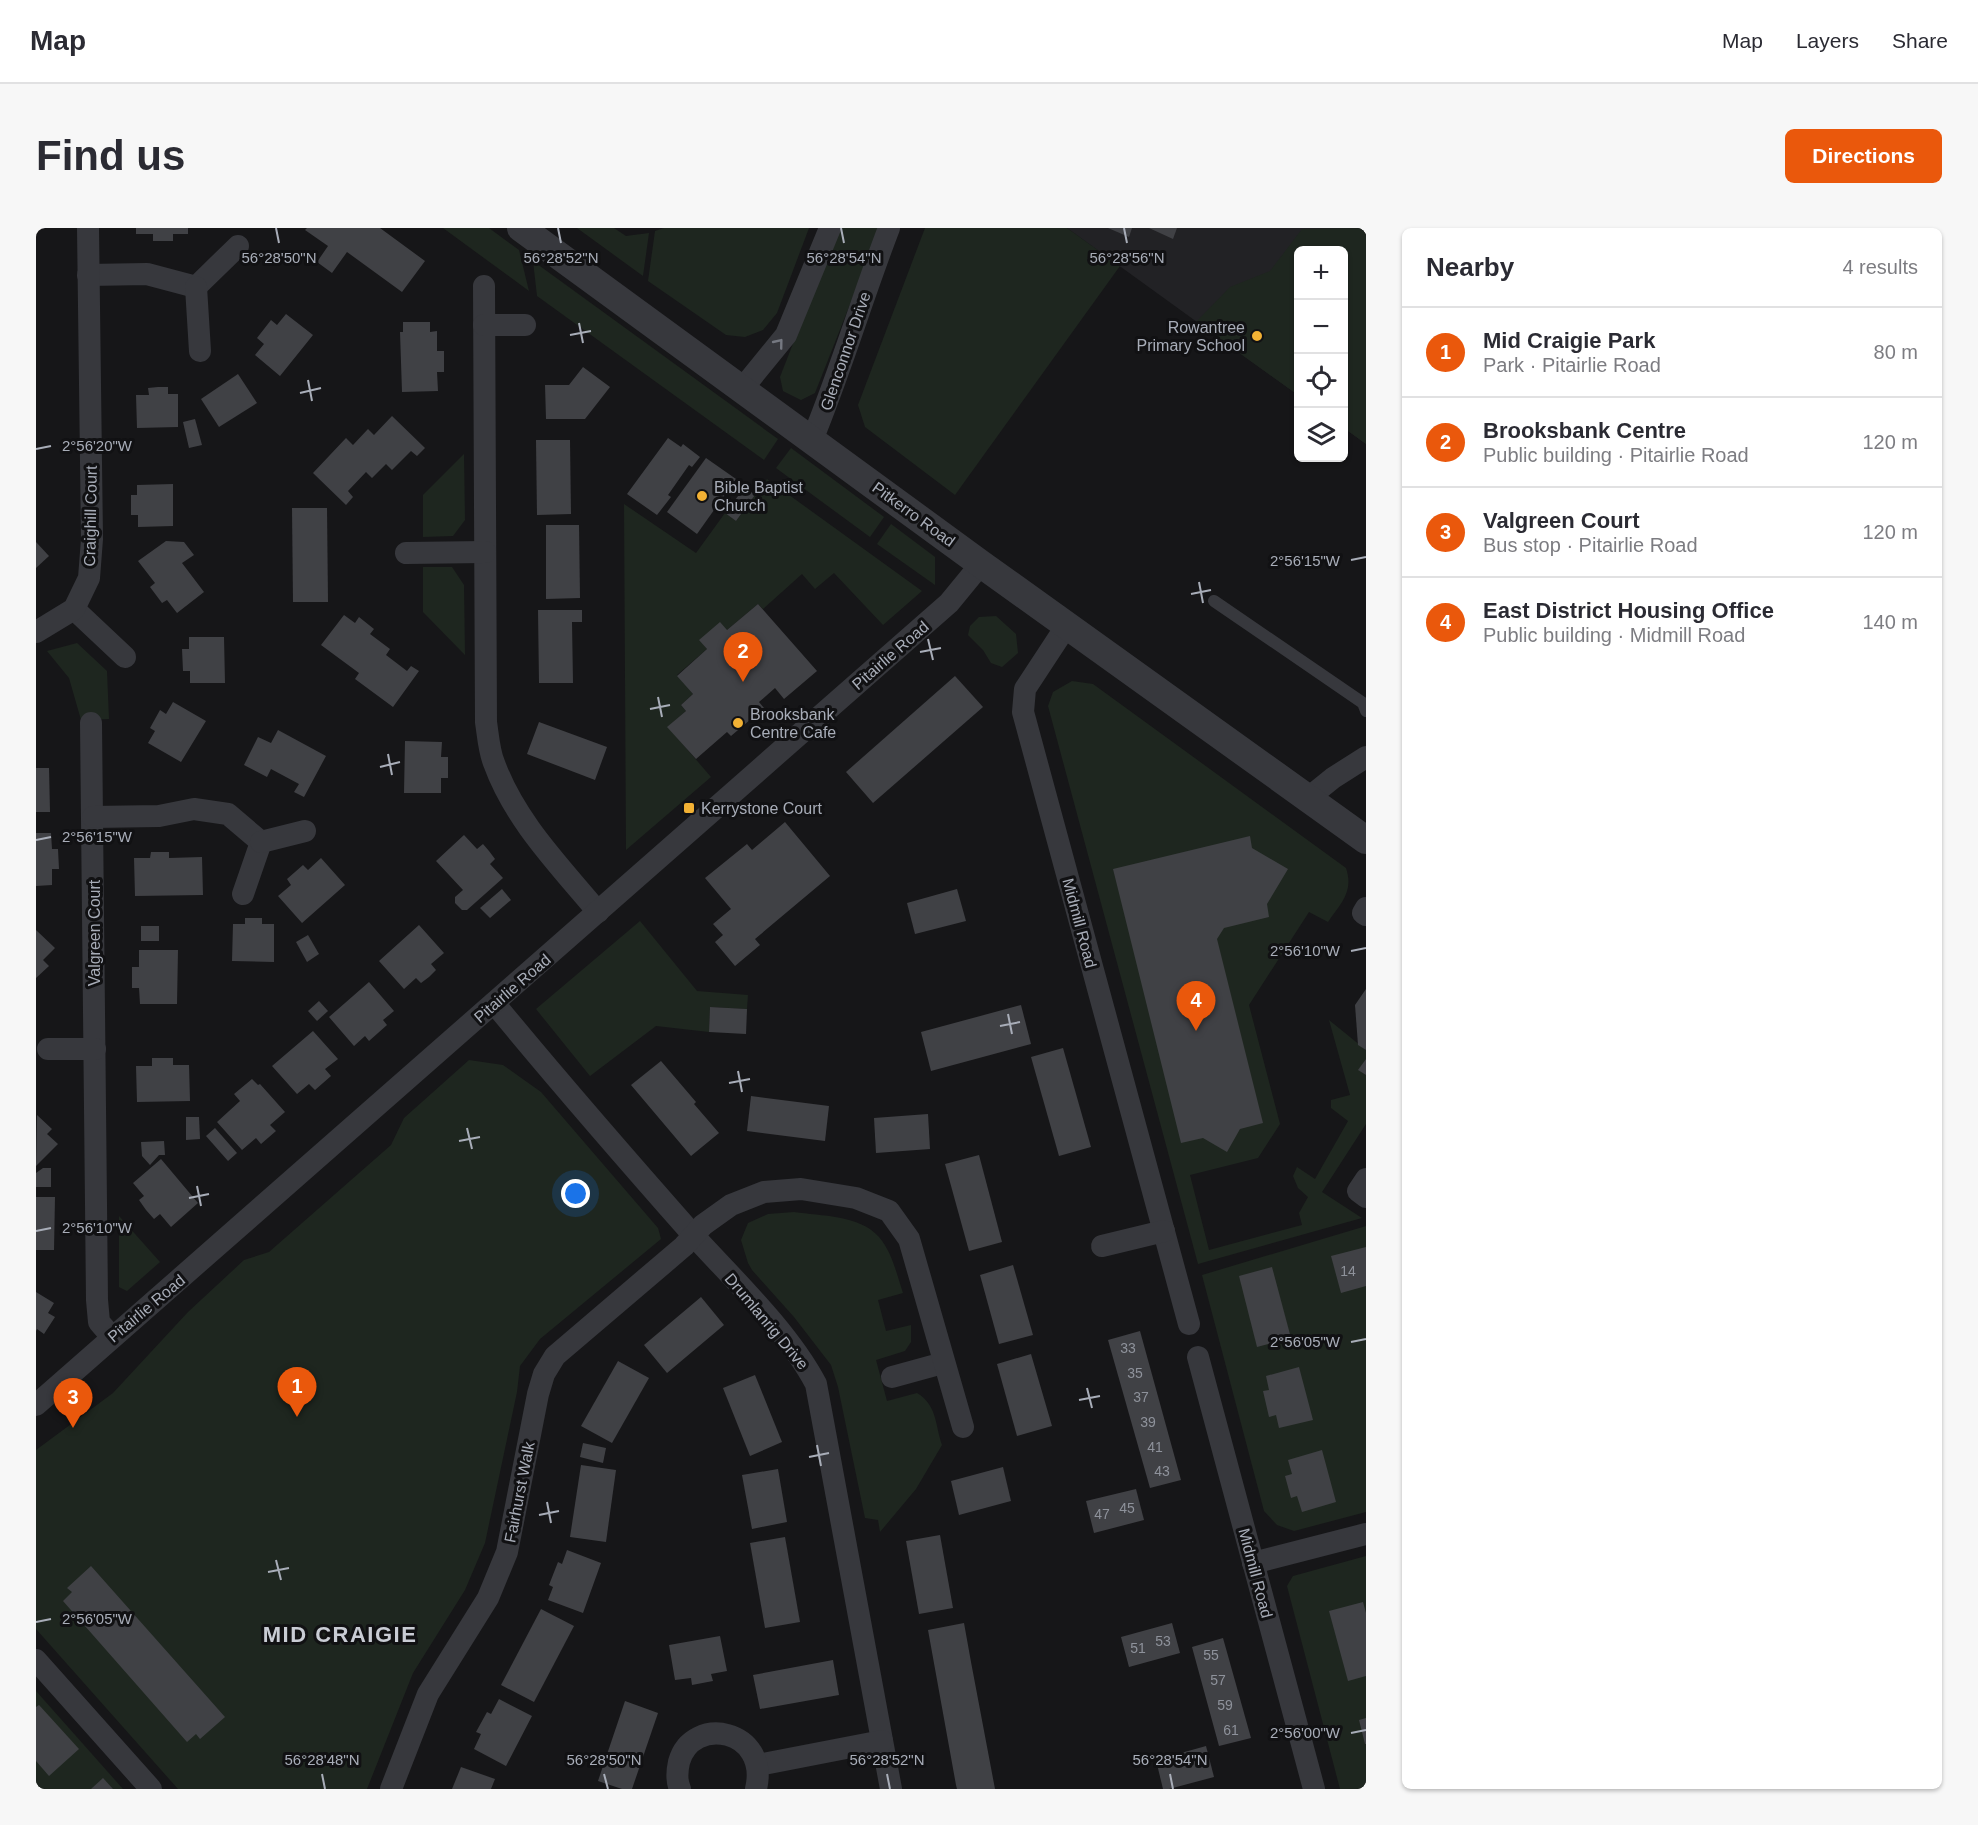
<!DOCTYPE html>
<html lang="en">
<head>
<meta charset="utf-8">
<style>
  body { margin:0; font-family:Arial,sans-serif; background:#f7f7f7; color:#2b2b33 }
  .controls { position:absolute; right:18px; top:18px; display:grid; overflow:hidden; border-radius:9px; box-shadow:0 2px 4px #0004 }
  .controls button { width:54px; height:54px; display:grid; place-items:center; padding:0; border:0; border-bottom:2px solid #e1e1e2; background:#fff; color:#2b2b33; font:30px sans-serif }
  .you { position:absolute; left:540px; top:966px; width:21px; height:21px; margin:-15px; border:4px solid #fff; border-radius:50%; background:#1a73e8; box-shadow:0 0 0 9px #1a73e833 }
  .badge { display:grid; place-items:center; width:39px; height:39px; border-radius:50%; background:#ea580c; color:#fff; font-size:20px; font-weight:700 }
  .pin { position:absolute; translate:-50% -50px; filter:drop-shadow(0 2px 3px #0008) }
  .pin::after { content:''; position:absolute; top:32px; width:21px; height:18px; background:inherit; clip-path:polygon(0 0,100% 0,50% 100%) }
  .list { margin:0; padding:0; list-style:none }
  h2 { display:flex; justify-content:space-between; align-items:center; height:78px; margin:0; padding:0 24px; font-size:26px }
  h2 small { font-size:20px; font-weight:400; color:#7c7c81 }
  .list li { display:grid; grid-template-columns:39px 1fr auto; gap:18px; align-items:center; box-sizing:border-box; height:90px; padding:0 24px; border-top:2px solid #e1e1e2 }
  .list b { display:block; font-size:22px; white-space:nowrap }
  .list p { margin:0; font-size:20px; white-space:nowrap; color:#7c7c81 }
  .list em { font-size:20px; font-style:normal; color:#7c7c81 }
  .icon { flex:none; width:33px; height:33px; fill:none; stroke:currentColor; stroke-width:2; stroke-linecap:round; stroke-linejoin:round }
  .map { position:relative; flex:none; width:1330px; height:1561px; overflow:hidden; border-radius:9px }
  header { display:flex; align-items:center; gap:36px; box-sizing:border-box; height:84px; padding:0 30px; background:#fff; border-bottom:2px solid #e1e1e2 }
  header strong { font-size:28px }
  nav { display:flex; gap:33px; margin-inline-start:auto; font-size:21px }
  .intro { display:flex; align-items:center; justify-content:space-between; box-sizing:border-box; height:144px; padding:0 36px }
  h1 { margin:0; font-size:42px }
  .button { padding:15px 27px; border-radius:9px; background:#ea580c; color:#fff; font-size:21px; font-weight:700 }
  main { display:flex; gap:36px; padding:0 36px }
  aside { flex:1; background:#fff; border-radius:9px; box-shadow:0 2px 4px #0004 }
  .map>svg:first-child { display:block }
  .built { fill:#222225 }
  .green { fill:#1e261f }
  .building { fill:#404145 }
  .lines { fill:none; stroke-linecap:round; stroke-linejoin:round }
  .service { stroke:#37383d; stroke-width:12 }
  .minor { stroke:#37383d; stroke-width:22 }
  .tertiary { stroke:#37383d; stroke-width:28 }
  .oneway { stroke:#757881 }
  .ticks { fill:none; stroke:#a8adb8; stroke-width:2 }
  .poi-dot { fill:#f2b134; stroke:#111113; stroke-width:2 }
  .labels { text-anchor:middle; stroke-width:6; stroke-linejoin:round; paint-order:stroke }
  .number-label { font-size:14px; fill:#8e929b }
  .poi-label { font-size:16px; fill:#a8adb8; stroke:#111113; text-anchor:start }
  .street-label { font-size:16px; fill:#a8adb8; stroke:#111113 }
  .district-label { font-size:22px; font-weight:bold; letter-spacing:1.5px; fill:#c9ccd4; stroke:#111113 }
  .ticks-label { font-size:15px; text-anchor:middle; fill:#a8adb8; stroke:#111113; stroke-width:6; stroke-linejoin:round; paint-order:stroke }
</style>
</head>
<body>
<header>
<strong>Map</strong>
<nav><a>Map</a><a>Layers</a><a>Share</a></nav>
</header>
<div class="intro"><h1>Find us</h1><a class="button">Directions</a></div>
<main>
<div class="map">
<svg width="1330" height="1561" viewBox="0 0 1330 1561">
  <rect width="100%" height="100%" fill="#161618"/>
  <!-- built -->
  <path class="built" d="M1031 0H1330V216L1308 200V22H1262V167Z"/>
  <!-- green -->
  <g class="green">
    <path d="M407 0H453L483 22 493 63Z"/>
    <path d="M541 0H578L590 8 613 5 607 48Z"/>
    <path d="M628 0H773L741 85 727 102 709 109 690 107 612 53 619 3Z"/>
    <path d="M802 0H844L779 165 765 172 747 163 744 149Z"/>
    <path d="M889 0H1031L1084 38 919 267 829 199 822 177Z"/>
    <path d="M1330 0V216L1308 200V22H1262V167L1160 94 1194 59 1234 43 1266 1Z"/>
    <path d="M497 33 742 211 728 232 501 68Z"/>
    <path d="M755 220 848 289 834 309 740 240Z"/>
    <path d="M428 226 429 292 417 308 387 309V267Z"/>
    <path d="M731 251 886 363 847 397 798 345 779 361 766 346 727 381 722 376 691 402 664 412 671 421 641 447 657 466 645 477 650 483 632 499 675 549 590 622 588 276 660 325 689 285 700 293Z"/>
    <path d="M855 296 899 329V357L841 316Z"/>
    <path d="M387 339H416L428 357 429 427 387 384Z"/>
    <path d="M960 388 980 406 982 425 966 439 955 435 947 422 932 407 934 398 943 389Z"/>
    <path d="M41 415 71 443 73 491 45 492 33 450 11 423Z"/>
    <path d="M1036 453 1057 456 1310 640C1318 664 1305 675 1292 694L1273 684 1213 777 1244 896 1222 930 1154 947 1173 1022 1266 997 1263 985 1272 969 1262 960 1257 948 1261 939 1279 951 1312 893 1295 880V872L1314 867 1293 792 1330 822V831L1323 842 1330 847V896L1286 964 1326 990 1162 1036 1012 478 1017 464Z"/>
    <path d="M604 693 661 763 712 767 711 781 674 779 673 804 620 798 554 848 500 781Z"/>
    <path d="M433 832 467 837 505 864 622 1000 625 1011 504 1111 484 1138 481 1164 449 1315 429 1362 377 1445 331 1561H142L0 1401V1222L77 1165 152 1084 208 1032 233 1024 355 917 368 890Z"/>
    <path d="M758 984C785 988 824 987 843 1009 856 1024 861 1047 867 1065L842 1072 850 1103 875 1097V1114L869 1123 840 1132 851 1173 881 1165C901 1177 899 1196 906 1217L880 1261 844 1304 842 1292 829 1290 802 1159 795 1137 758 1089 716 1042 712 1035 705 1012 712 995 732 986Z"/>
    <path d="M83 988 124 1034 91 1063 83 1059Z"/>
    <path d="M1330 998V1284L1258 1303 1241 1297 1228 1283 1166 1047Z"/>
    <path d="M1330 1328V1561H1304L1251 1358 1257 1348Z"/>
    <path d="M0 1463 87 1561H0Z"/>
  </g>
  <!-- building -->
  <g class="building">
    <path d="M100 0H152V6H137V13H117V6H100Z"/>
    <path d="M271 0H344L389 33 366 64 311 24 296 45 281 34 292 18 269 2Z"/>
    <path d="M1072 0H1096L1093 9Z"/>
    <path d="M1113 0H1141L1137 11Z"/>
    <path d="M250 86 277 107 244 148 219 127 228 116 221 110 235 92 241 97Z"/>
    <path d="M367 94H394V104L401 103V123H408V144H401L402 163 366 164 364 104H367Z"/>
    <path d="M547 139 574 159 549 191H510L509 157H533Z"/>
    <path d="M202 146 221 175 183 199 165 171Z"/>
    <path d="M122 159H132V166H142V199L101 200 100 167H113L112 160Z"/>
    <path d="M356 188 389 220 381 228 375 223 356 242 350 236 336 250 330 244 312 263 317 269 310 277 277 245 310 210 317 217 332 201 338 207Z"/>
    <path d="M159 191 166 217 153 220 147 194Z"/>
    <path d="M632 210 645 219 647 216 664 229 656 239 653 237 632 267 635 269 621 287 591 266Z"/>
    <path d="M500 212H534L535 286 501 287Z"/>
    <path d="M670 230 700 251 661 306 631 284Z"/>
    <path d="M137 256V298L102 299V287H95V267H101V257Z"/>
    <path d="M709 259 719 267 700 293 689 285Z"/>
    <path d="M256 280H291L292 374H257Z"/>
    <path d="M510 297H543L544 370 510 371Z"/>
    <path d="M130 313 148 314 158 327 146 335 168 364 141 385 131 372 126 375 114 359 119 355 102 333Z"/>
    <path d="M0 314 13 328 0 340Z"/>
    <path d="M722 376 781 443 748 471 739 460 723 474 728 480 695 508 691 504 660 531 631 499 650 483 645 477 657 466 641 448 671 421 663 412 684 394 691 402Z"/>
    <path d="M502 382H546V394H536L537 455H503Z"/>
    <path d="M308 387 319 395 323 389 338 401 334 406 354 421 350 427 371 443 375 438 383 443 357 479 319 451 323 445 285 417Z"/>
    <path d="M153 409H188L189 455H154V443H147L146 421H153Z"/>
    <path d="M919 448 947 479 837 575 810 544Z"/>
    <path d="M137 474 170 493 145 534 112 515 119 503 114 500 124 482 130 486Z"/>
    <path d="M503 494 571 519 559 552 491 526Z"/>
    <path d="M242 502 290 528 268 569 258 564 263 556 235 541 231 549 208 537 222 509 235 515Z"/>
    <path d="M369 513 406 514 405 529H412V550H405V565H368Z"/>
    <path d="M0 540H13L14 584H0Z"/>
    <path d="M749 594 794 648 719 711 724 717 699 738 679 714 687 707 677 696 695 681 669 650 711 616 716 622Z"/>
    <path d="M0 605H15L16 621H22L23 641H16V657L0 658Z"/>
    <path d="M428 607 441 621 447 616 453 623 459 631 454 636 467 650 431 682H426L419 675V669L427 662 400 633Z"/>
    <path d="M1214 608 1216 620 1252 641 1231 676 1233 689 1188 700 1181 711 1227 895 1204 901 1191 924 1167 910 1145 915 1077 641Z"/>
    <path d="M115 624H133V630L166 629 167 667 99 668 98 630H114Z"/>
    <path d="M285 630 309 657 266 695 242 668 255 657 251 651 267 637 272 642Z"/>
    <path d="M466 661 475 672 454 690 444 680Z"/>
    <path d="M921 661 930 693 879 706 871 675Z"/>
    <path d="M209 690H226V696H238V734L196 733 197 696H209Z"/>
    <path d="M383 697 408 725 395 736 400 742 393 749 385 755 380 750 368 761 343 733Z"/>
    <rect x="105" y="698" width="18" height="15"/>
    <path d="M0 702 19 720 7 732 13 738 0 750Z"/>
    <path d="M272 707 283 726 271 734 260 714Z"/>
    <path d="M103 722H142L141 776H104L103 760H96V739H103Z"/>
    <path d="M333 754 358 783 347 792 351 797 333 813 329 808 318 818 293 789Z"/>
    <path d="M1330 761V822L1322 817 1319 777Z"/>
    <path d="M283 773 292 783 281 793 272 783Z"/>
    <path d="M985 777 995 816 895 843 885 804Z"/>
    <path d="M674 779 711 781 710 806 673 804Z"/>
    <path d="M277 803 302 831 289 841 295 848 279 862 273 856 261 866 236 838Z"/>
    <path d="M1027 820 1055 919 1023 928 995 829Z"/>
    <path d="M116 830H137V837H153L154 873 101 874 100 838H116Z"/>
    <path d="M1330 831V847L1322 842Z"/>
    <path d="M625 833 660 874 658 876 683 905 655 928 595 857Z"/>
    <path d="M216 851 222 857 224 856 249 884 234 897 240 903 225 916 220 910 206 922 181 894 204 873 198 866Z"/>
    <path d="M715 868 793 878 789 913 711 903Z"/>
    <path d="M892 886 894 921 840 925 838 890Z"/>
    <path d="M1 887 16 901 11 906 22 916 0 938Z"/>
    <path d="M150 889H163L164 911 150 912Z"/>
    <path d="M179 900 201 925 192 933 170 908Z"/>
    <path d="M128 913 129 927H123L114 937 106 928 105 914Z"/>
    <path d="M943 927 966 1014 933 1023 909 936Z"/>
    <path d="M125 931 162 975 135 999 124 986 118 991 110 982 103 972 108 968 97 955Z"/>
    <path d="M7 940H15V959H0V945Z"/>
    <path d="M0 969H19L18 1022H0Z"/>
    <path d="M1330 1019V1058L1305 1065 1295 1028Z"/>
    <path d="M977 1037 997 1107 963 1116 944 1047Z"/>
    <path d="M1236 1039 1255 1110 1221 1119 1203 1048Z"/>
    <path d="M0 1064 18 1075 12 1085 19 1089 8 1106 1 1101 0 1103Z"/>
    <path d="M665 1069 688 1097 631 1145 608 1117Z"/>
    <path d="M1104 1103 1145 1252 1114 1260 1072 1112Z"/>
    <path d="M995 1126 1016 1198 981 1208 961 1136Z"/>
    <path d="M582 1133 613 1150 576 1215 545 1198Z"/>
    <path d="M1263 1139 1277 1192 1243 1200 1240 1187 1233 1189 1227 1163 1233 1162 1230 1148Z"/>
    <path d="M719 1147 746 1214 714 1228 687 1160Z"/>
    <path d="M547 1215 570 1220 567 1235 544 1229Z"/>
    <path d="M1286 1222 1300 1274 1266 1284 1261 1268 1255 1270 1249 1248 1256 1246 1252 1232Z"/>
    <path d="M545 1237 580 1242 570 1314 534 1309Z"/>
    <path d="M967 1239 975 1273 923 1287 915 1253Z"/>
    <path d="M742 1241 751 1294 716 1301 706 1247Z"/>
    <path d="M1100 1261 1108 1292 1058 1305 1050 1273Z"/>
    <path d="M904 1307 917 1380 883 1386 870 1313Z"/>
    <path d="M749 1309 764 1394 729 1400 714 1315Z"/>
    <path d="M531 1322 565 1335 547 1385 512 1372 517 1359 513 1357 522 1334 526 1336Z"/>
    <path d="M55 1338 189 1489 164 1511 160 1506 151 1514 27 1373 36 1364 31 1360Z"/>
    <path d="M1327 1374 1330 1385V1448L1312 1453 1293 1383Z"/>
    <path d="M505 1381 538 1398 498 1474 465 1457Z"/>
    <path d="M928 1395 935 1434 959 1561H921L920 1557 892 1402Z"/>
    <path d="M1136 1395 1144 1425 1093 1439 1085 1409Z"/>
    <path d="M684 1408 691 1443 675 1446 677 1453 656 1457 655 1450 639 1452 633 1417Z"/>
    <path d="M1187 1410 1215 1510 1183 1518 1156 1419Z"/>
    <path d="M797 1432 803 1467 724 1481 717 1447Z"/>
    <path d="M463 1471 496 1488 470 1538 438 1521 445 1506 440 1504 451 1484 455 1486Z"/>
    <path d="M589 1473 622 1485 596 1561H586L562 1553Z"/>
    <path d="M3 1477 43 1521 13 1548 0 1533V1479Z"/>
    <path d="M1330 1490V1516H1329L1323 1492Z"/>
    <path d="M1170 1518 1178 1549 1133 1561H1127L1120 1532Z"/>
    <path d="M425 1539 459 1551 455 1561H416Z"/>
    <path d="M67 1550 77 1561H55Z"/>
  </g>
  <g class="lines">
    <!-- service -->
    <path class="service" d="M1178 373 1327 475 1330 483"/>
    <!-- minor -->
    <g class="minor">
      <path d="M52 47 111 46 160 59 202 18"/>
      <path d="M448 58 450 494C452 507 453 523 458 535 479 593 523 637 562 684"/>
      <path d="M160 59 164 123"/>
      <path d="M448 97H489"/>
      <path d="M706 161 750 107 794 0"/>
      <path d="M776 212C805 142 826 70 853 0"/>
      <path d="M370 325 449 324"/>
      <path d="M38 381 89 429"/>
      <path d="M1031 397 989 461 987 484 1153 1096"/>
      <path d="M0 404 38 381 53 350 56 311 52 0"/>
      <path d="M55 495 61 1072 63 1094 76 1109"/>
      <path d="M1271 571 1297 550 1330 529"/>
      <path d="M57 589 123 588 158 581 192 586 225 614 207 666"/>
      <path d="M225 614 269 603"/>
      <path d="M1330 680 1327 685 1330 687"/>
      <path d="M458 775C523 854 590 931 658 1008 698 1052 752 1103 780 1156L855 1561"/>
      <path d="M12 821H59"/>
      <path d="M1330 951 1322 963 1330 969"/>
      <path d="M1066 1018 1128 1003"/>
      <path d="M1162 1129 1278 1561"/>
      <path d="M856 1149 907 1135"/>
      <path d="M0 1177 913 375 945 336"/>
      <path d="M1217 1335 1330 1306"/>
      <path d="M0 1432 115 1561"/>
      <path d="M722 1537 846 1513"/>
      <path d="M355 1561 392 1466 452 1370 471 1324 502 1166 508 1146 519 1128 648 1018 667 997 695 977 728 964 765 961 820 970 853 983 873 1011 927 1199"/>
      <path d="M644 1561C640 1552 641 1543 643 1534 656 1486 734 1501 720 1561"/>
    </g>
    <!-- tertiary -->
    <path class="tertiary" d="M485 0 945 336 1330 612"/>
  </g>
  <!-- one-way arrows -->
  <defs><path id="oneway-chevron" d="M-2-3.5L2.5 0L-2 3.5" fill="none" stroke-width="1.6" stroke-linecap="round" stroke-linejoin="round" transform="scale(1.5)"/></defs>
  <use class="oneway" href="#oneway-chevron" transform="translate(743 115) rotate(-51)"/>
  <!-- ticks -->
  <path class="ticks" d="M240 0 243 15M522 0 525 15M805 0 808 15M1088 0 1091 15M543 95 547 115M534 107 555 103M272 152 276 173M264 165 285 160M0 221 15 218M1315 332 1330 329M1163 354 1167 375M1155 366 1175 362M892 411 897 432M884 424 905 420M622 469 626 489M614 481 634 477M352 526 356 547M344 539 364 534M0 612 15 609M1315 723 1330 720M972 786 976 806M964 798 984 794M702 843 706 864M693 855 714 851M431 900 436 921M423 913 444 909M161 958 165 978M153 970 173 966M0 1003 15 1000M1315 1114 1330 1111M1051 1160 1056 1180M1043 1172 1064 1168M781 1217 785 1238M773 1229 793 1225M511 1274 515 1295M503 1287 523 1283M240 1332 245 1352M232 1344 253 1340M0 1394 15 1391M1315 1505 1330 1502M286 1546 289 1561M568 1546 572 1561M851 1546 854 1561M1134 1546 1137 1561"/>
  <!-- markers -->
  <g class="poi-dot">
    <circle cx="1221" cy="108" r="6"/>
    <circle cx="666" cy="268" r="6"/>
    <circle cx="702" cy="495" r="6"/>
    <rect x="647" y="574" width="12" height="12" rx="3"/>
  </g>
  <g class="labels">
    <!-- number labels -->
    <g class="number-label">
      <text x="1312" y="1048">14</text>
      <text x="1092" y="1125">33</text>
      <text x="1099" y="1150">35</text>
      <text x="1105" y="1174">37</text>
      <text x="1112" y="1199">39</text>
      <text x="1119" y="1224">41</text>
      <text x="1126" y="1248">43</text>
      <text x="1091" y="1285">45</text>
      <text x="1066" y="1291">47</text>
      <text x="1127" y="1418">53</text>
      <text x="1102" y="1425">51</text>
      <text x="1175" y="1432">55</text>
      <text x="1182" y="1457">57</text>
      <text x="1189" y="1482">59</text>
      <text x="1195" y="1507">61</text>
    </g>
    <!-- poi labels -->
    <g class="poi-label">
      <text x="1209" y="105" text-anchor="end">Rowantree<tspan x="1209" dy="18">Primary School</tspan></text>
      <text x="678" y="265">Bible Baptist<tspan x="678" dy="18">Church</tspan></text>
      <text x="714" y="492">Brooksbank<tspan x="714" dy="18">Centre Cafe</tspan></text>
      <text x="665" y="586">Kerrystone Court</text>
    </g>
    <!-- street labels -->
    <g class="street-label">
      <text transform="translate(809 123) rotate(-71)" y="6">Glenconnor Drive</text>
      <text transform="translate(878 286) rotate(36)" y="6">Pitkerro Road</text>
      <text transform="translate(54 288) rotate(-89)" y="6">Craighill Court</text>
      <text transform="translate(854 427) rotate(-41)" y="6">Pitairlie Road</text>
      <text transform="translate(1044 695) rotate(75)" y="6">Midmill Road</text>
      <text transform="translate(58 705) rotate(-90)" y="6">Valgreen Court</text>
      <text transform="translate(476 760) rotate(-41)" y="6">Pitairlie Road</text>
      <text transform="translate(110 1080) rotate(-40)" y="6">Pitairlie Road</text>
      <text transform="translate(731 1093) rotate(50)" y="6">Drumlanrig Drive</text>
      <text transform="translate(483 1264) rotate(-79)" y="6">Fairhurst Walk</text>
      <text transform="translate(1220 1345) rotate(75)" y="6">Midmill Road</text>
    </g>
    <!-- district labels -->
    <g class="district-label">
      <text x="304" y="1414">MID CRAIGIE</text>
    </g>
  </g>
  <g class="ticks-label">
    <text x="243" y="35">56°28'50"N</text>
    <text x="525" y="35">56°28'52"N</text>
    <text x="808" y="35">56°28'54"N</text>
    <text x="1091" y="35">56°28'56"N</text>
    <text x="61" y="223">2°56'20"W</text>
    <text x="1269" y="338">2°56'15"W</text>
    <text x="61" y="614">2°56'15"W</text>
    <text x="1269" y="728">2°56'10"W</text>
    <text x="61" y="1005">2°56'10"W</text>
    <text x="1269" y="1119">2°56'05"W</text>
    <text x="61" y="1396">2°56'05"W</text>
    <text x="1269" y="1510">2°56'00"W</text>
    <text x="286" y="1537">56°28'48"N</text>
    <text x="568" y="1537">56°28'50"N</text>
    <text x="851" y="1537">56°28'52"N</text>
    <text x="1134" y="1537">56°28'54"N</text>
  </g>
</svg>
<div class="controls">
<button>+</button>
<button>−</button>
<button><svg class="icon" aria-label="locate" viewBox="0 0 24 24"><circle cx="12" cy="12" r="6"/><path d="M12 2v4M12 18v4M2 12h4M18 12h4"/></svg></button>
<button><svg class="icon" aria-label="layers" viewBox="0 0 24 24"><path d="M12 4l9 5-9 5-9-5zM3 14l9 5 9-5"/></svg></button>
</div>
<div class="you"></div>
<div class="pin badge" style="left:261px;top:1189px">1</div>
<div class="pin badge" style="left:707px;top:454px">2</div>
<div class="pin badge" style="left:37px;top:1200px">3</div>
<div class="pin badge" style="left:1160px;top:803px">4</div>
</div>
<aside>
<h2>Nearby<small>4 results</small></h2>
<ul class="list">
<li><span class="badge">1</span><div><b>Mid Craigie Park</b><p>Park · Pitairlie Road</p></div><em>80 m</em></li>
<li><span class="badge">2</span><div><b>Brooksbank Centre</b><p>Public building · Pitairlie Road</p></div><em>120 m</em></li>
<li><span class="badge">3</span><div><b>Valgreen Court</b><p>Bus stop · Pitairlie Road</p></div><em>120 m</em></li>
<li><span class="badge">4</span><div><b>East District Housing Office</b><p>Public building · Midmill Road</p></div><em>140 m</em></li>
</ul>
</aside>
</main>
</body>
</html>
